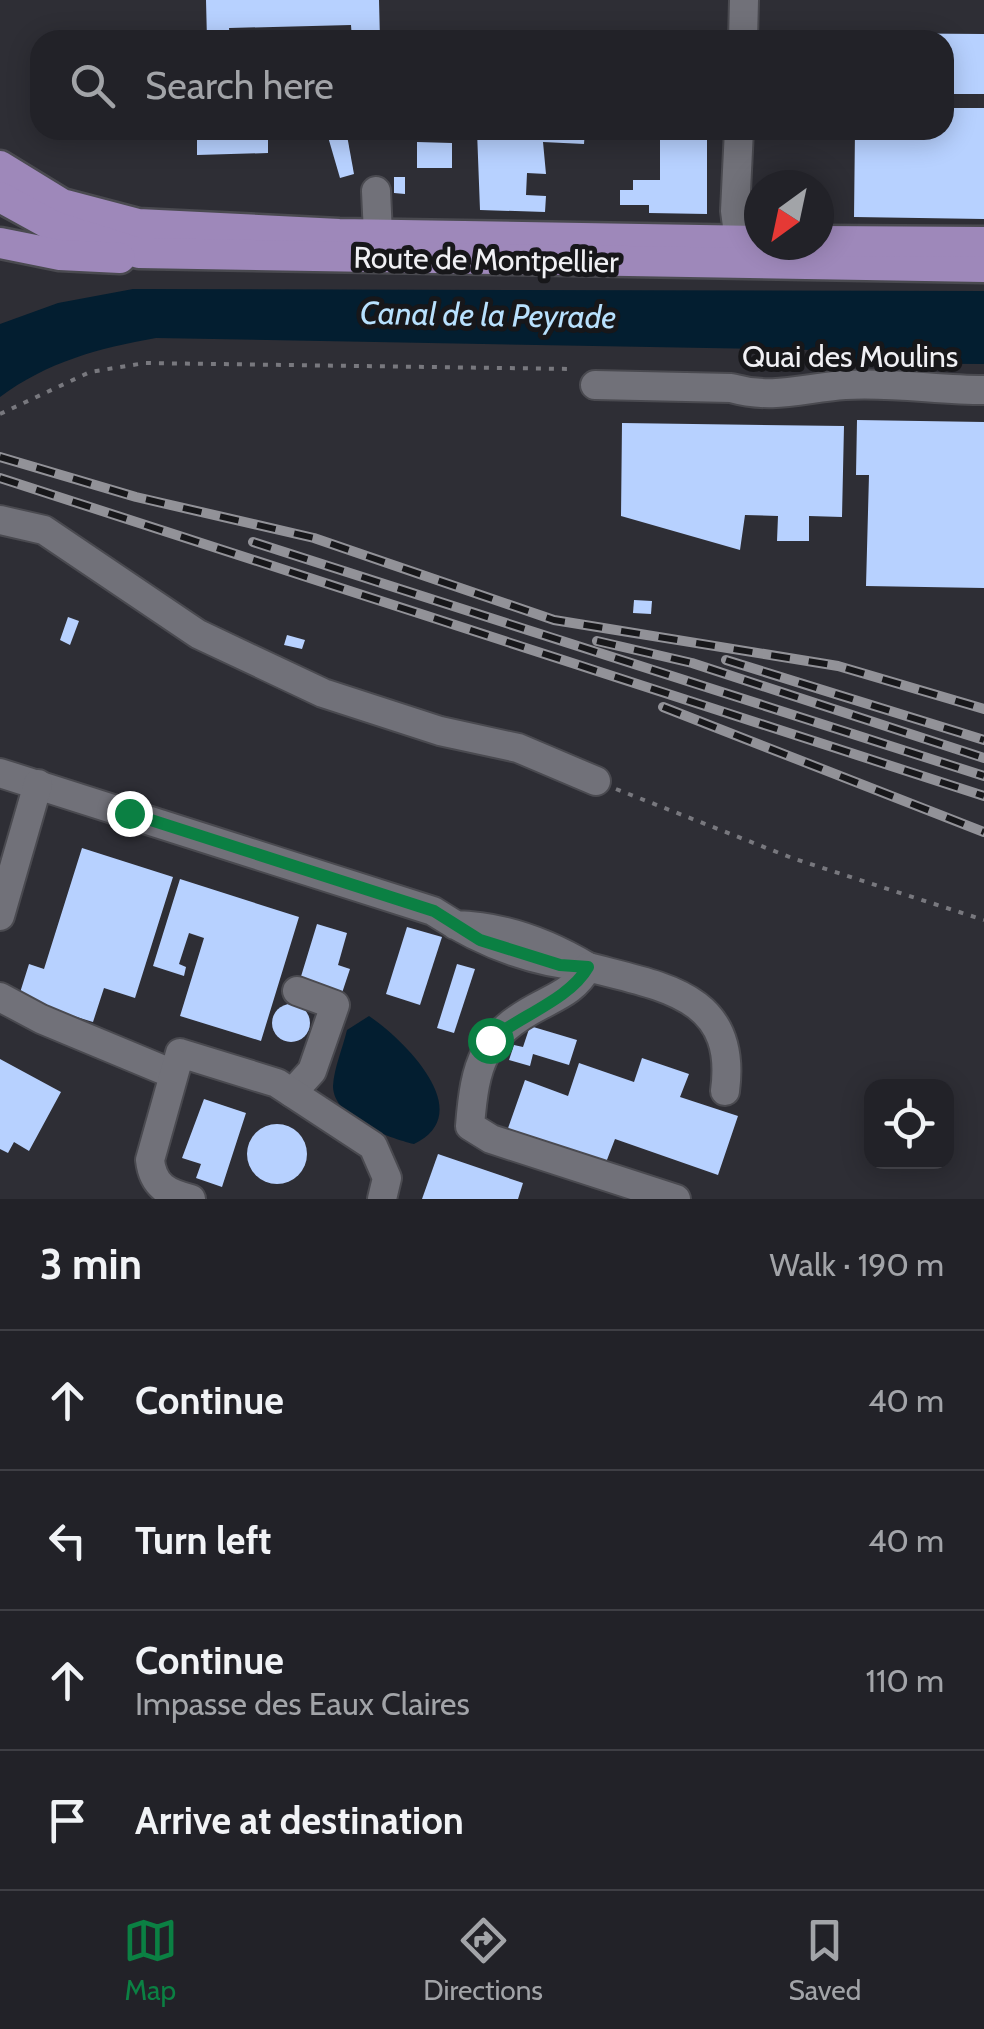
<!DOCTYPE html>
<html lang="en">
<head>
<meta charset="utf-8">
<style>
  body { margin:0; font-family:Cabin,sans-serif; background:#2a2a30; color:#f1f3f6 }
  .controls { position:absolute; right:30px; bottom:30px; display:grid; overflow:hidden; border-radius:20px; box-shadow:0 5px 25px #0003 }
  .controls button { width:90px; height:90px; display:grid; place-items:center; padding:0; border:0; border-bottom:2px solid #3f3f45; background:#222228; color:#f1f3f6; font:50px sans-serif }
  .compass { position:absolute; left:744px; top:170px; width:90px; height:90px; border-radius:50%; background:#222228; box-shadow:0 5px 25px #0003; rotate:213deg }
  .stop { position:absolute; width:30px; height:30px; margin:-22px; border:8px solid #0b8043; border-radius:50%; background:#fff }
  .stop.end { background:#0b8043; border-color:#fff; box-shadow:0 2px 10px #0008 }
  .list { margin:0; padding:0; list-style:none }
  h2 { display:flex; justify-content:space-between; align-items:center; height:130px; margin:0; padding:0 40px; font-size:42px }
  h2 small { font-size:32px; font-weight:400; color:#a2a4a8 }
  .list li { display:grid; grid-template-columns:65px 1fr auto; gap:30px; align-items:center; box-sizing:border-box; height:140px; padding:0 40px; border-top:2px solid #3f3f45 }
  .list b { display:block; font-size:38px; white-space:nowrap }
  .list p { margin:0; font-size:32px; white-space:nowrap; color:#a2a4a8 }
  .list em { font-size:32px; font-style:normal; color:#a2a4a8 }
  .icon { flex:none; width:55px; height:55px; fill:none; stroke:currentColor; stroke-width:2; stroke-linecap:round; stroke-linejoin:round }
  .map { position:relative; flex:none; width:984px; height:1199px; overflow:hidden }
  .search { position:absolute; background:#222228; box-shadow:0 5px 25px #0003; left:30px; right:30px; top:30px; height:110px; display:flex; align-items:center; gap:25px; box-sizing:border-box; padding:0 35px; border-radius:30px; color:#a2a4a8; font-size:38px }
  .sheet { height:690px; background:#222228 }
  nav { display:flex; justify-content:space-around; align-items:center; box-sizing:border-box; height:140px; border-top:2px solid #3f3f45; background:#222228; font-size:28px; color:#a2a4a8 }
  nav a { display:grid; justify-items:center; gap:5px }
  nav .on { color:#0b8043 }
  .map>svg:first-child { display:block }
  .water { fill:#031e30 }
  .building { fill:#b7d1ff }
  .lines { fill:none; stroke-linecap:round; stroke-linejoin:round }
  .minor-casing { stroke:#4a4a50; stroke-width:32 }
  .major-casing { stroke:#4a4a50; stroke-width:35 }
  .path { stroke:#78787e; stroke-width:4; stroke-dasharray:5 8; stroke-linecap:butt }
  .minor { stroke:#717179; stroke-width:28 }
  .major { stroke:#9e88ba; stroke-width:30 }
  .rail-casing { stroke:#929298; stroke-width:10 }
  .rail { stroke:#17171a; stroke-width:6; stroke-dasharray:19; stroke-linecap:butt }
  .route { stroke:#0b8043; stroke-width:12 }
  .labels { text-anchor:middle; stroke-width:10; stroke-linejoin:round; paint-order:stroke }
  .street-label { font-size:30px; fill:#f0f0f4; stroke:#17171a }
  .water-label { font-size:32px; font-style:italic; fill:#b8e1fe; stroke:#17171a }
</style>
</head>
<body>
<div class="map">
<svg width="984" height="1199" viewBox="0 0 984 1199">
  <rect width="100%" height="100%" fill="#2e2e35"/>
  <!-- water -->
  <g class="water">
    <path d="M133 289 984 291V364L824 363 812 350 156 338C99 348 47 362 0 397V324L58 303Z"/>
    <path d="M369 1016C402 1038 480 1113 414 1144 389 1138 333 1118 333 1086 334 1068 343 1047 347 1030Z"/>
  </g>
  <!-- building -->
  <g class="building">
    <path d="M206 0H379L380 40H352L351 25 229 28 230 40H207Z"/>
    <path d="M856 33 984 34V94H944V40H855Z"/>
    <path d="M944 108H984V219L854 217 855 130H944Z"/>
    <path d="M326 130H346L354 174 340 178Z"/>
    <path d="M585 130 584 144 543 142 546 174 527 173 526 195 546 196 545 212 480 210 477 131Z"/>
    <path d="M660 130H707V214L649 213V205H620V190H633V180H660Z"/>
    <path d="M268 135V153L197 155V136Z"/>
    <path d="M417 142 452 143V168H417Z"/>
    <path d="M394 177H405V194L394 193Z"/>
    <path d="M857 420 984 422V588L866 586 869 475H856Z"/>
    <path d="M622 423 844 426 842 517 809 516V541H777L778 516 745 515 740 550 621 516Z"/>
    <path d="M634 600 652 601 651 614 633 613Z"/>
    <path d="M68 617 79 621 70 645 60 640Z"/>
    <path d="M287 635 305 640 302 649 284 645Z"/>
    <path d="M82 848 173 877 135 998 104 988 93 1022 18 999 29 964 44 969Z"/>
    <path d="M180 879 299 917 261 1041 180 1016 204 938 189 933 179 964 186 967 184 976 153 966Z"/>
    <path d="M317 924 347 933 338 965 350 969 342 993 299 983Z"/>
    <path d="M407 927 442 937 420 1005 386 994Z"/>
    <path d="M457 964 475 969 454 1033 437 1028Z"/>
    <circle cx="291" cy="1023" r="19"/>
    <path d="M530 1026 577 1040 569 1065 533 1054 530 1066 509 1060 514 1045 523 1047Z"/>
    <path d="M642 1058 689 1074 680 1097 738 1116 718 1175 615 1139 605 1165 507 1131 525 1080 568 1096 579 1063 634 1082Z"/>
    <path d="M0 1059 61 1092 29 1151 14 1142 8 1153 0 1149Z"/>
    <path d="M204 1099 246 1113 222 1187 196 1178 201 1164 182 1158Z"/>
    <circle cx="277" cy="1154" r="30"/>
    <path d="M438 1154 523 1183 518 1199H422Z"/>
  </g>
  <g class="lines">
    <defs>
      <g id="minor">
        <path d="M743 40 744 0"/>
        <path d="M376 191 378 234"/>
        <path d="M739 241 735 211 739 130"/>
        <path d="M595 385 731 388C774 400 803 388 845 385 892 382 938 390 984 390"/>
        <path d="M0 520 44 530 198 634 323 693 440 731 518 748 596 781"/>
        <path d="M0 773 433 911C480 942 532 963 588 967 548 943 502 926 455 925"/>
        <path d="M0 916 38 784"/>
        <path d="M0 997 41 1019 173 1074"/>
        <path d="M292 1093 312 1071 335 1005 297 991"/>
        <path d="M191 1199C167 1193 153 1186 150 1160L180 1053 277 1083 373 1146 387 1178 382 1199"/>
        <path d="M676 1199 491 1139 470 1126C475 1063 483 1035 541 1005 562 994 576 988 588 967 663 987 738 995 725 1091"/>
      </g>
      <g id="major">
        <path d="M0 166 62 204 138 224 339 234 759 241"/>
        <path d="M0 197 53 226 139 253 984 267"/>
        <path d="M819 241 984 242"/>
        <path d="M0 243 60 255 120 258"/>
      </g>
    </defs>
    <!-- minor casing -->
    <use href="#minor" class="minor-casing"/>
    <!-- major casing -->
    <use href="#major" class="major-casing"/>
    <!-- path -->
    <g class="path">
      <path d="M0 414 90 372 145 363 574 369"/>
      <path d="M616 789 792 858 984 920"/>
    </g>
    <!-- minor -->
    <use href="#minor" class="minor"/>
    <!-- major -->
    <use href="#major" class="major"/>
    <defs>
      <g id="rail">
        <path d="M0 457 136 497 314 538 554 620 838 666 984 709"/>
        <path d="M0 478 984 796"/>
        <path d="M253 542 984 776"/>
        <path d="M597 641 692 663 984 758"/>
        <path d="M726 660 984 740"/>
        <path d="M663 707 984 832"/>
      </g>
    </defs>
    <!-- rail casing -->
    <use href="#rail" class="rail-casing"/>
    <!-- rail -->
    <use href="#rail" class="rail"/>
  </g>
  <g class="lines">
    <!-- route -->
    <path class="route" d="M129 813 434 911 480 940 560 965 588 967C570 999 520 1016 490 1040"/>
  </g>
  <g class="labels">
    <!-- street labels -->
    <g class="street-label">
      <text transform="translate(486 260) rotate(1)" y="10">Route de Montpellier</text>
      <text x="850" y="367">Quai des Moulins</text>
    </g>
    <!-- water labels -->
    <g class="water-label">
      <text transform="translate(488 315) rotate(1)" y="11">Canal de la Peyrade</text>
    </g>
  </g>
</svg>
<div class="controls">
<button><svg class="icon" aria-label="locate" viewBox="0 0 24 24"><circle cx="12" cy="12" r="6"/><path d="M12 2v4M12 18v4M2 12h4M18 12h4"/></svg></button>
</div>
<svg class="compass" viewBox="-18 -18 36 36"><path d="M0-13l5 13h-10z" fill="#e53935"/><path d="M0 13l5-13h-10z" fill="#a2a4a8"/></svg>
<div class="stop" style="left:490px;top:1040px"></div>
<div class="stop end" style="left:129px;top:813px"></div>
<div class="search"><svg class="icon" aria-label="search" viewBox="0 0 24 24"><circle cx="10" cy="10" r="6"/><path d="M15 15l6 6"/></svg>Search here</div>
</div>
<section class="sheet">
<h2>3 min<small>Walk · 190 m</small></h2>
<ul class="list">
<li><svg class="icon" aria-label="ahead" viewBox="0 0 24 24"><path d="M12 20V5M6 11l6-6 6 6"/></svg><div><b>Continue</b></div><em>40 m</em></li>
<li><svg class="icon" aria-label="left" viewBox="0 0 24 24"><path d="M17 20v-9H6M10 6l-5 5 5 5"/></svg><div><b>Turn left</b></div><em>40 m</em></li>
<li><svg class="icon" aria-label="ahead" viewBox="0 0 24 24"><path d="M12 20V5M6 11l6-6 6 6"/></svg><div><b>Continue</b><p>Impasse des Eaux Claires</p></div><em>110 m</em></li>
<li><svg class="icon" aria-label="arrive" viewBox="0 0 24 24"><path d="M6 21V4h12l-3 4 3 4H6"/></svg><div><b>Arrive at destination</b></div></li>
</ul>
</section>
<nav>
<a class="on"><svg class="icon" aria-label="map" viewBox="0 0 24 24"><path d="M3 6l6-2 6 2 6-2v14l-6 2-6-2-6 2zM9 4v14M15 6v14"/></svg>Map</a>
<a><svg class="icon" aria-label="directions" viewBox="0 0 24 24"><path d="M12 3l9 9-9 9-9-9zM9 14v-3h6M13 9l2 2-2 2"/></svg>Directions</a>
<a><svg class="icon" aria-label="saved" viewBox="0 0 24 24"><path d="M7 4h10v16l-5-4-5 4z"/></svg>Saved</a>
</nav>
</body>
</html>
